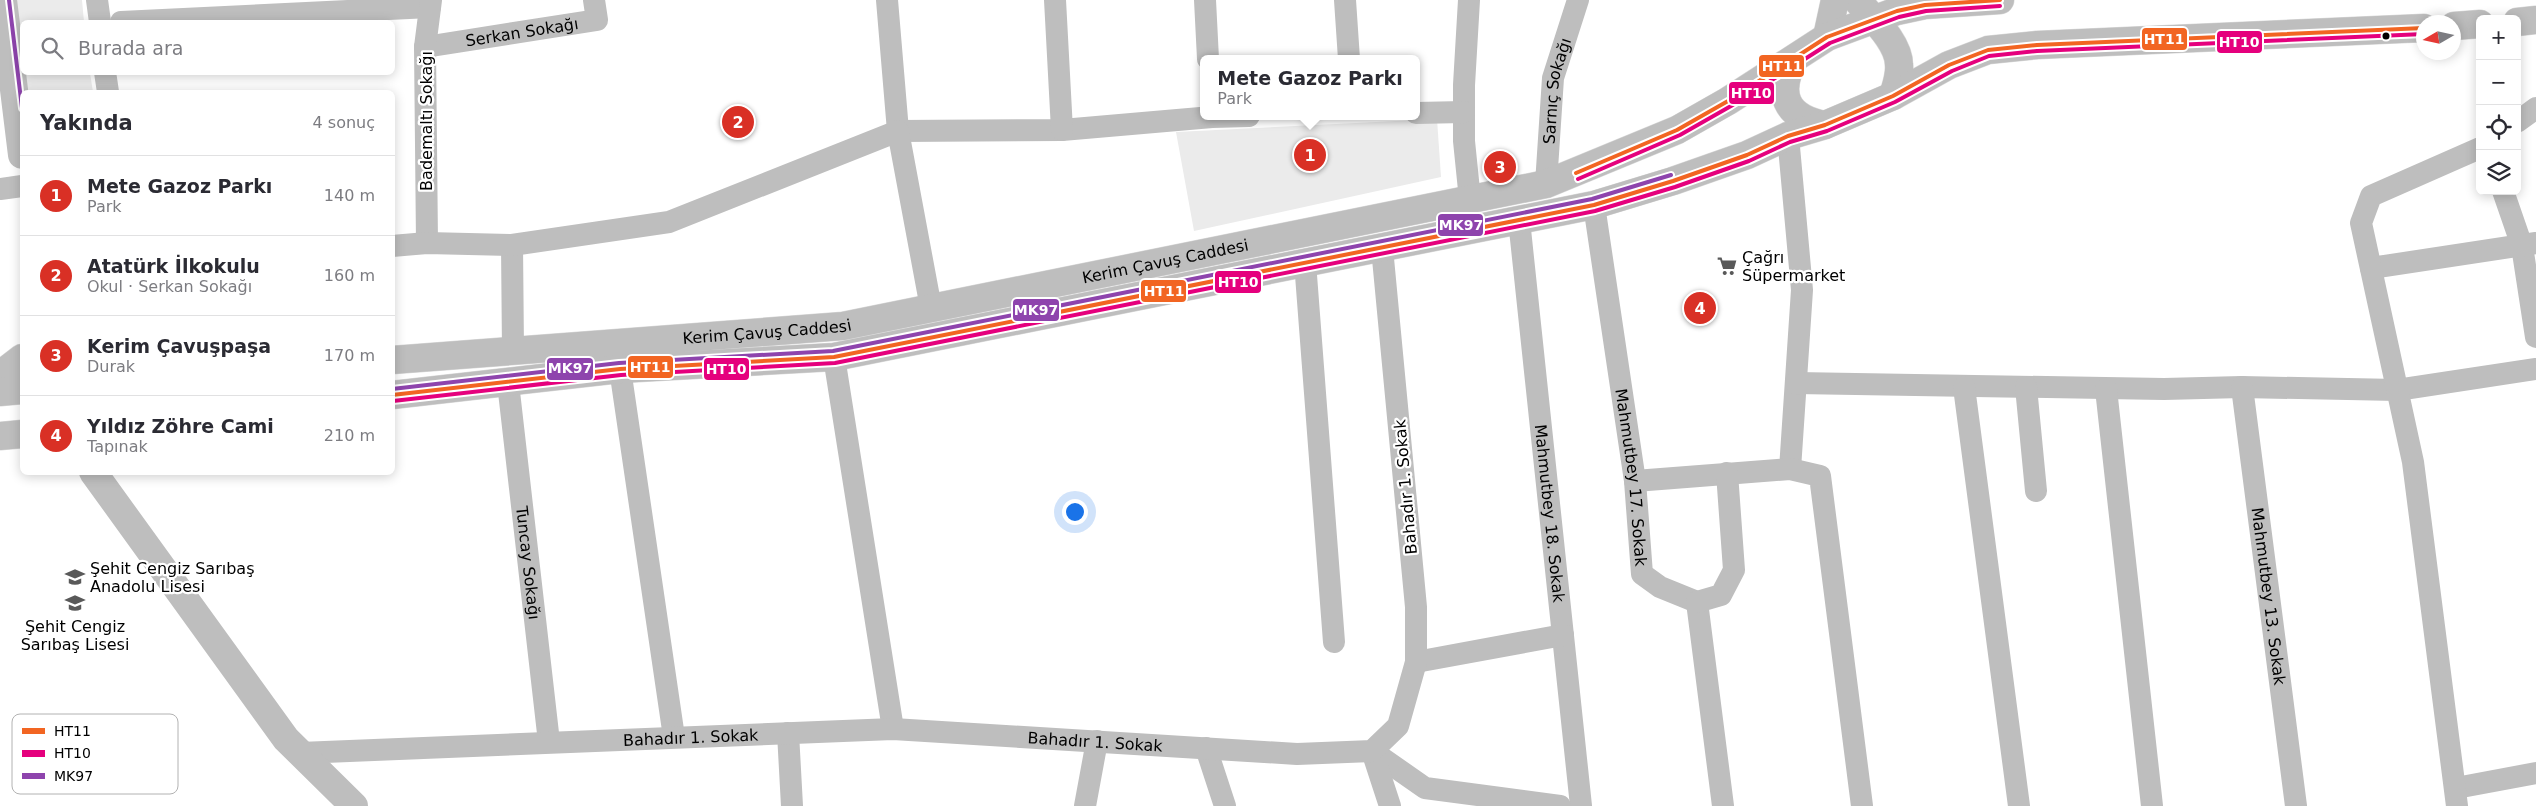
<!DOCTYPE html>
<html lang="tr">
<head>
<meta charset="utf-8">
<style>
  body { margin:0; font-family:"DejaVu Sans",sans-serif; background:#f7f7f7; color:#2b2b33 }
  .controls { position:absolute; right:15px; top:15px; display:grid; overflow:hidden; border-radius:8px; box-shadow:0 2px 12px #0003 }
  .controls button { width:45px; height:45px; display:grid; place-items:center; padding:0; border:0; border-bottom:1px solid #e1e1e2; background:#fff; color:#2b2b33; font:25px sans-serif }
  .compass { position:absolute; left:2416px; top:15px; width:45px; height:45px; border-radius:50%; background:#fff; box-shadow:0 2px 12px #0003; rotate:261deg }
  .you { position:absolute; left:1074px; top:511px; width:18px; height:18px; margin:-12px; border:4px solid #fff; border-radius:50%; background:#1a73e8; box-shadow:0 0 0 8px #1a73e833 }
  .badge { display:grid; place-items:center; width:32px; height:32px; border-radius:50%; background:#d93025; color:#fff; font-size:16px; font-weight:700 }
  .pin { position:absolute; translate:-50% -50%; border:2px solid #fff; box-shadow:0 1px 5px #0006 }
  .popup { position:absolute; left:1200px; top:55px; width:220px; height:65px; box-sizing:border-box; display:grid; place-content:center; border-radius:8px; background:#fff; filter:drop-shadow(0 1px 4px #0005); font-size:16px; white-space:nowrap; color:#7c7c81 }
  .popup b { font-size:19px; color:#2b2b33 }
  .popup::after { content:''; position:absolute; left:50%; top:100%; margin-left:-10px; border:10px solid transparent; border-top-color:#fff }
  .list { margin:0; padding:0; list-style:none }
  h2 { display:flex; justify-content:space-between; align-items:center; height:65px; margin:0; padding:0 20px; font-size:21px }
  h2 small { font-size:16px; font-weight:400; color:#7c7c81 }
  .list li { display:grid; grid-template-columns:32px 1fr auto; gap:15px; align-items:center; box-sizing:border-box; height:80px; padding:0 20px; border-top:1px solid #e1e1e2 }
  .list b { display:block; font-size:19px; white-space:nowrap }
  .list p { margin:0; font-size:16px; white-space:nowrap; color:#7c7c81 }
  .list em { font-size:16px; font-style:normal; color:#7c7c81 }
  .icon { flex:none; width:28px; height:28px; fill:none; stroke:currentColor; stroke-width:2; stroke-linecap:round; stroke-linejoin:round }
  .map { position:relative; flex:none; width:2536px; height:806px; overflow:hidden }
  .search { position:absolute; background:#fff; box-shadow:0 2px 12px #0003; left:20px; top:20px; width:375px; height:55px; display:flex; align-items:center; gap:12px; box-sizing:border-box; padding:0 18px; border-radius:8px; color:#7c7c81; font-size:19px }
  .panel { position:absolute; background:#fff; box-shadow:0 2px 12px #0003; left:20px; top:90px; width:375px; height:385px; border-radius:8px }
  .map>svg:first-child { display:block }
  .green { fill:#ebebeb }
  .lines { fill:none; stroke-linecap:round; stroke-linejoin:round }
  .primary-casing { stroke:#dbdbdb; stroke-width:29 }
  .minor { stroke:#bebebe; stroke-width:22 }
  .tertiary { stroke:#bebebe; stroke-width:28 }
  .primary { stroke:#bebebe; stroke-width:28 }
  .bus-1-casing { stroke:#fff; stroke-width:8 }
  .bus-2-casing { stroke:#fff; stroke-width:8 }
  .bus-3-casing { stroke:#fff; stroke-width:8 }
  .bus-1 { stroke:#f26522; stroke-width:4 }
  .bus-2 { stroke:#e5007d; stroke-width:4 }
  .bus-3 { stroke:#8e44ad; stroke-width:4 }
  .bus-dot { fill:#000; stroke:#fff; stroke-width:2 }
  .labels { text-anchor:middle; stroke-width:4.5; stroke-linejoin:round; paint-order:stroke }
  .street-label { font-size:16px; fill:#000; stroke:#fff }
  .poi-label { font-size:16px; fill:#000; stroke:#fff; text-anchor:start }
  .key { fill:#fff; stroke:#b2b2b2; stroke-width:1 }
  .key-label { font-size:14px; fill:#000 }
  .line-badge { stroke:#fff; stroke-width:2 }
  .badge-label { font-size:14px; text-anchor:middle; font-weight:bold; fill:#fff }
</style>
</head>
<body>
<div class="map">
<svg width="2536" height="806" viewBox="0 0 2536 806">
  <rect width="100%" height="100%" fill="#fff"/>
  <!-- green -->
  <g class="green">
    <path d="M15 0H82L84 22H22V65Z"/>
    <path d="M23 73H90L93 92H26Z"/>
    <path d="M1437 119 1441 177 1194 231 1176 132Z"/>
  </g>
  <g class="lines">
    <defs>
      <g id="primary">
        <path d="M1857 0C1871 17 1899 42 1899 65 1900 76 1896 86 1893 96"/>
        <path d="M2517 22 2536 20"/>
        <path d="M2454 26 2480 24"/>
        <path d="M1827 37 1835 0"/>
        <path d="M1794 59C1776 94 1785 117 1825 125"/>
        <path id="s8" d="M392 360 843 326 1546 184 1677 130 1728 101 1827 37 1897 11 1925 5 2000 0"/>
        <path d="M0 375 22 358"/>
        <path d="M0 392 22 390"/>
        <path d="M392 395 620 369 834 357 1594 205 1673 181 1747 155 1788 136 1825 125 1893 96 1949 65 1988 50 2037 45 2424 28"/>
        <path d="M0 436 22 434"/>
      </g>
    </defs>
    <!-- primary casing -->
    <use href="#primary" class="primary-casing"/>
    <!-- minor -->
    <g class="minor">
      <path d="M97 0 100 22"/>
      <path d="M887 0 898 131 1062 130 1212 117 1249 116"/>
      <path d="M1055 0 1062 130"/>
      <path d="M1205 0 1208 59"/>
      <path d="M1345 0 1349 59"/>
      <path d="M1469 0 1464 85V141L1470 200"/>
      <path d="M121 22 430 7"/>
      <path id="s1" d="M425 47 597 20 594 0"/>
      <path d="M105 72 108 92"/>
      <path d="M1416 113 1464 112"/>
      <path d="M2517 122 2536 108"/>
      <path d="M1788 136 1802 290 1790 469"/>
      <path id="s2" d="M1546 184 1553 78 1578 0"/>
      <path d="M0 189 22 186"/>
      <path d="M2503 191 2522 246 2536 337"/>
      <path id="s3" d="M1594 205 1635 481 1642 574 1660 587 1697 602"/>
      <path id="s4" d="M1519 220 1581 806"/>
      <path d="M427 243 425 47 431 0"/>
      <path d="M512 245 513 350"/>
      <path d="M392 246 427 243 512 245 669 222 898 131 931 308"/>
      <path d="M1305 262 1334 642"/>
      <path d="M2371 268 2536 243"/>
      <path d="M834 357 893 729"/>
      <path d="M620 369 674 737"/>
      <path id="s5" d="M508 383 549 742"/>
      <path d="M1796 383 2164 389 2242 387 2397 390 2536 369"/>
      <path d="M1964 387 2019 806"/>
      <path d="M2026 387 2036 491"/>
      <path id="s6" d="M2242 387 2296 806"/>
      <path d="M2106 389 2152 806"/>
      <path d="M1635 481 1790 469 1820 476 1862 806"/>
      <path d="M1697 602 1723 806"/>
      <path d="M1697 602 1721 595 1734 570 1727 473"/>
      <path d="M1416 662 1563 635"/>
      <path d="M788 733 792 806"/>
      <path d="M1206 748 1225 806"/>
      <path d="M1372 751 1425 788 1560 806"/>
      <path d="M1372 751 1390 806"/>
      <path id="s7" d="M300 753 893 729 1297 754 1372 751 1398 726 1416 662V607L1382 248"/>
      <path d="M2456 788 2536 773"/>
      <path d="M1085 806 1097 741"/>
      <path d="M2457 806 2413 462 2361 223 2371 196 2480 148"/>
    </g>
    <!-- tertiary -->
    <g class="tertiary">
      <path d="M3 0 22 155"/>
      <path d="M93 472 286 739 354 806"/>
    </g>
    <!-- primary -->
    <use href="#primary" class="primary"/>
    <defs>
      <g id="bus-1">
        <path d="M1576 173 1677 130 1728 101 1827 37 1897 11 1925 5 2000 0"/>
        <path d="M392 395 620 369 834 357 1594 205 1673 181 1747 155 1788 136 1825 125 1893 96 1949 65 1988 50 2037 45 2424 28"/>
      </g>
      <g id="bus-2">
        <path d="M1578 179 1680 135 1731 106 1830 43 1899 17 1926 11 2000 6"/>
        <path d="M393 401 621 375 835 363 1595 211 1675 187 1749 161 1790 142 1827 131 1895 102 1952 71 1989 56 2037 51 2424 34"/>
      </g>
      <g id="bus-3">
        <path d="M9 0 22 108"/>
        <path d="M392 389 619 363 833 351 1592 199 1671 175"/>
      </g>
    </defs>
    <!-- bus-1 casing -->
    <use href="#bus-1" class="bus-1-casing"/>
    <!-- bus-2 casing -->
    <use href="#bus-2" class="bus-2-casing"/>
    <!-- bus-3 casing -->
    <use href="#bus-3" class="bus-3-casing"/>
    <!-- bus-1 -->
    <use href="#bus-1" class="bus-1"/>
    <!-- bus-2 -->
    <use href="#bus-2" class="bus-2"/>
    <!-- bus-3 -->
    <use href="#bus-3" class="bus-3"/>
  </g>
  <!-- icons -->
  <defs>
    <symbol id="supermarket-bare" viewBox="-9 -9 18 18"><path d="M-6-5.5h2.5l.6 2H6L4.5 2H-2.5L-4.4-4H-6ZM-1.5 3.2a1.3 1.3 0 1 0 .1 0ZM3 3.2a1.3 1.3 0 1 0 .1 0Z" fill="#595959" stroke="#fff" stroke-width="2.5" paint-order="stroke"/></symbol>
    <symbol id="school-bare" viewBox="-9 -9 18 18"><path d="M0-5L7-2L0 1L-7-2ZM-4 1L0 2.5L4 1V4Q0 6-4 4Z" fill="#595959" stroke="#fff" stroke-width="2.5" paint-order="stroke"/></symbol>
  </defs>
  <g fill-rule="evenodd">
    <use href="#supermarket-bare" x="1713" y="252" width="28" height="28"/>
    <use href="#school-bare" x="61" y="563" width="28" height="28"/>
    <use href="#school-bare" x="61" y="589" width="28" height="28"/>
  </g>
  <!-- markers -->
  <circle class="bus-dot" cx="2386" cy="36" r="4.5"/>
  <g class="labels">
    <!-- street labels -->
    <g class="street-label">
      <text dy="6" stroke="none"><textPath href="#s1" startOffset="98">Serkan Sokağı</textPath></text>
      <text dy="6" stroke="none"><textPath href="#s2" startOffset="94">Sarnıç Sokağı</textPath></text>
      <text transform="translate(426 121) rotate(-90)" y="6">Bademaltı Sokağı</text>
      <text dy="6" stroke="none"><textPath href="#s8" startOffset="781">Kerim Çavuş Caddesi</textPath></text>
      <text dy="6" stroke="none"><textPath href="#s8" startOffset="376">Kerim Çavuş Caddesi</textPath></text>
      <text dy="6" stroke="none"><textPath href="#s3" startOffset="275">Mahmutbey 17. Sokak</textPath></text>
      <text transform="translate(1405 487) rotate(-95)" y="6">Bahadır 1. Sokak</text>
      <text dy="6" stroke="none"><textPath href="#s4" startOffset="295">Mahmutbey 18. Sokak</textPath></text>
      <text dy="6" stroke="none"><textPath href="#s5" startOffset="181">Tuncay Sokağı</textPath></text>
      <text dy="6" stroke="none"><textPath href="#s6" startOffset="211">Mahmutbey 13. Sokak</textPath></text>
      <text dy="6" stroke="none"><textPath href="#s7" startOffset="391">Bahadır 1. Sokak</textPath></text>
      <text dy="6" stroke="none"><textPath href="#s7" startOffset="796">Bahadır 1. Sokak</textPath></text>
    </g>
    <!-- poi labels -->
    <g class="poi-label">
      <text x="1742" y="263">Çağrı<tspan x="1742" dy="18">Süpermarket</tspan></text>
      <text x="90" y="574">Şehit Cengiz Sarıbaş<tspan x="90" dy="18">Anadolu Lisesi</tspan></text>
      <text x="75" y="632" text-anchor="middle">Şehit Cengiz<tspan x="75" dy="18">Sarıbaş Lisesi</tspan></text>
    </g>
  </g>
  <!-- legend -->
  <rect x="12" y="714" width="166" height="80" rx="8" class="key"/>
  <rect x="22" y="728" width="23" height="6" fill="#f26522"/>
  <rect x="22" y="750" width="23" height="7" fill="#e5007d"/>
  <rect x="22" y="773" width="23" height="6" fill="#8e44ad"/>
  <g class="key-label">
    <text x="54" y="736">HT11</text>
    <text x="54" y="758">HT10</text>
    <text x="54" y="781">MK97</text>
  </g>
  <g class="line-badge">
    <rect x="2141" y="27" width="47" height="24" rx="5" fill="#f26522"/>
    <rect x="2216" y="30" width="47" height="24" rx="5" fill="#e5007d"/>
    <rect x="1758" y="54" width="47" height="24" rx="5" fill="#f26522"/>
    <rect x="1728" y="81" width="47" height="24" rx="5" fill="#e5007d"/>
    <rect x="1437" y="213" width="47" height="24" rx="5" fill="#8e44ad"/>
    <rect x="1214" y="270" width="48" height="24" rx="5" fill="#e5007d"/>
    <rect x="1140" y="279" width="47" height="24" rx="5" fill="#f26522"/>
    <rect x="1012" y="298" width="48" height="24" rx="5" fill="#8e44ad"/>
    <rect x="627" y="355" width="47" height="24" rx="5" fill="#f26522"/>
    <rect x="546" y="357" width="48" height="24" rx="5" fill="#8e44ad"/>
    <rect x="703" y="357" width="47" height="24" rx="5" fill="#e5007d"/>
  </g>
  <g class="badge-label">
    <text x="2164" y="44">HT11</text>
    <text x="2239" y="47">HT10</text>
    <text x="1782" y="71">HT11</text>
    <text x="1751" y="98">HT10</text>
    <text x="1461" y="230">MK97</text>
    <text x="1238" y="287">HT10</text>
    <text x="1164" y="296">HT11</text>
    <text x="1036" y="315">MK97</text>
    <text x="650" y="372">HT11</text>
    <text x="570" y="373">MK97</text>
    <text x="726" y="374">HT10</text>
  </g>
</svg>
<div class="controls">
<button>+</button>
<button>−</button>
<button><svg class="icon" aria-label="locate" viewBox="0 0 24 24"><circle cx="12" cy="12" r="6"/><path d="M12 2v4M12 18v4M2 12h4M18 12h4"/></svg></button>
<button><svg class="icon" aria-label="layers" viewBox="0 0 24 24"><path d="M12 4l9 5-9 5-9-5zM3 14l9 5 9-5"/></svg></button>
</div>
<svg class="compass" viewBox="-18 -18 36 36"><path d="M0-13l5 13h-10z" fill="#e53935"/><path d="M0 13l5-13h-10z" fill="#7c7c81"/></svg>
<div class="you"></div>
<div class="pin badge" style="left:1310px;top:155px">1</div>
<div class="popup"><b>Mete Gazoz Parkı</b>Park</div>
<div class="pin badge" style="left:738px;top:122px">2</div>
<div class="pin badge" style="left:1500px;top:167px">3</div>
<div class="pin badge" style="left:1700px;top:308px">4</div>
<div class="search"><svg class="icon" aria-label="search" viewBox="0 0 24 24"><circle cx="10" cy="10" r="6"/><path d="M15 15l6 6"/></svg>Burada ara</div>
<section class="panel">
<h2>Yakında<small>4 sonuç</small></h2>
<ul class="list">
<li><span class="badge">1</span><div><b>Mete Gazoz Parkı</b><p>Park</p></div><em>140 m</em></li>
<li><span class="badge">2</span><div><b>Atatürk İlkokulu</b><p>Okul · Serkan Sokağı</p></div><em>160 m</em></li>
<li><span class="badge">3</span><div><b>Kerim Çavuşpaşa</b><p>Durak</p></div><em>170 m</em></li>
<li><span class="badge">4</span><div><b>Yıldız Zöhre Cami</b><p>Tapınak</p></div><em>210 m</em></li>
</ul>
</section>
</div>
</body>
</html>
